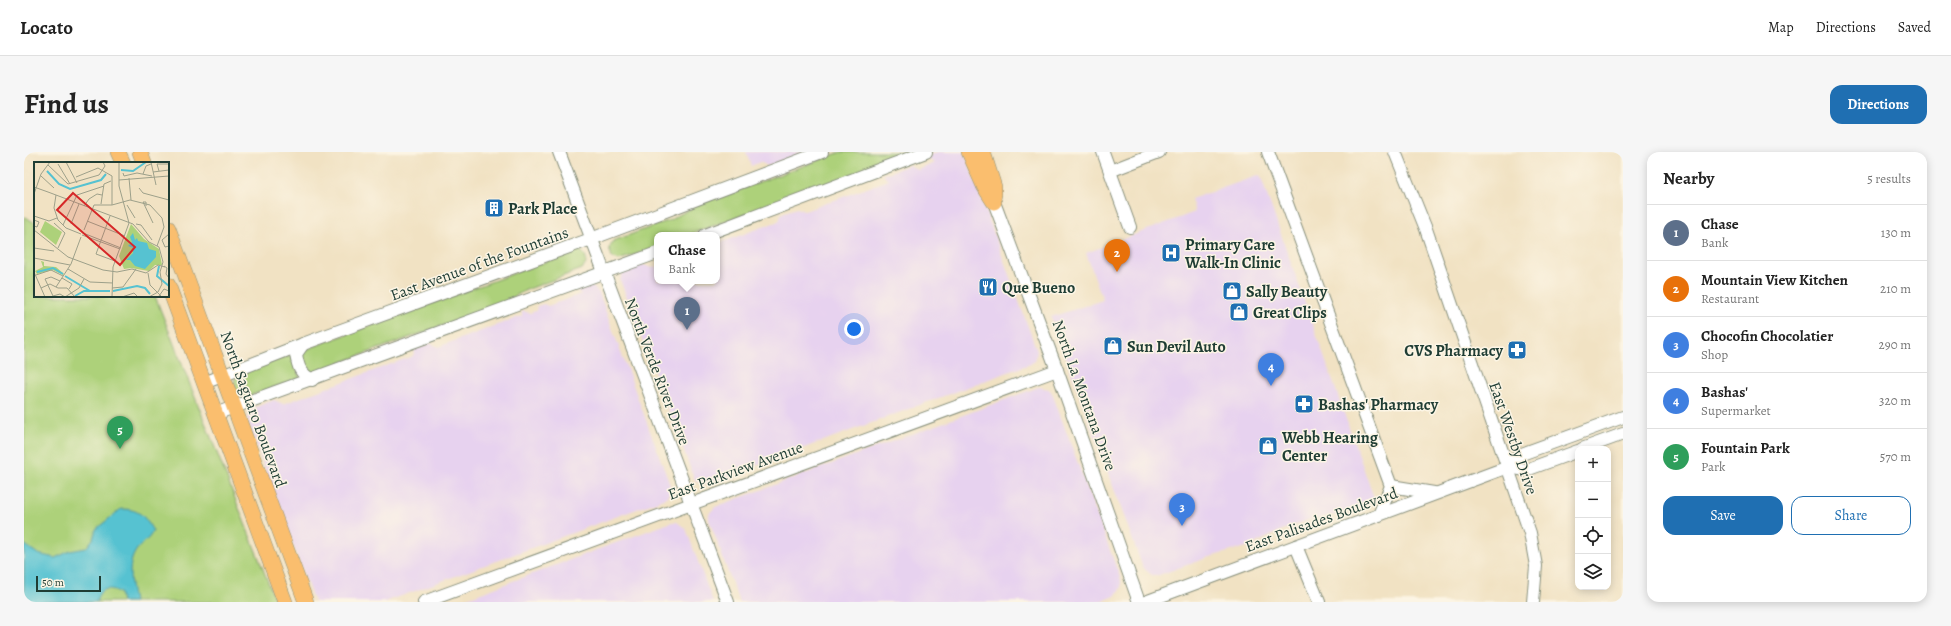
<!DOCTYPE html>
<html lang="en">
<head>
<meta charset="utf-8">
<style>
  body { margin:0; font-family:Alegreya,serif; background:#f6f6f6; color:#222 }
  .controls { position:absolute; right:12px; bottom:12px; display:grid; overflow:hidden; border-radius:8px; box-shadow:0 2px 10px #0003 }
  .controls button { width:36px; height:36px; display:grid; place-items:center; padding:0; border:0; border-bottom:1px solid #e0e0e0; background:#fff; color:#222; font:20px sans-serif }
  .scale { position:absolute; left:12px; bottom:10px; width:65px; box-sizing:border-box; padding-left:4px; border:2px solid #1f3d34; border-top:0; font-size:11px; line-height:14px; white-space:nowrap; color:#1f3d34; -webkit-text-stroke:3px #fcf5e5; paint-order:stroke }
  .you { position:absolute; left:830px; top:177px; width:14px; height:14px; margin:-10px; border:3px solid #fff; border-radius:50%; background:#1a73e8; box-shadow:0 0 0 6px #1a73e833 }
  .badge { display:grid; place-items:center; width:26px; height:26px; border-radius:50%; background:#1f6fb2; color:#fff; font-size:13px; font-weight:700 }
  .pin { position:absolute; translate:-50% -33px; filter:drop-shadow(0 1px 2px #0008) }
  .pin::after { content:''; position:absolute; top:21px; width:14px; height:12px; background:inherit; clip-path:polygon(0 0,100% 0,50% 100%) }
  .popup { position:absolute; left:630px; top:80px; width:66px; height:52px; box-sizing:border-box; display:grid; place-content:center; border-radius:8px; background:#fff; filter:drop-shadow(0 1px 3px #0005); font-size:13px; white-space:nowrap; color:#767676 }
  .popup b { font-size:15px; color:#222 }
  .popup::after { content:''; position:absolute; left:50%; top:100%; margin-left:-8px; border:8px solid transparent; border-top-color:#fff }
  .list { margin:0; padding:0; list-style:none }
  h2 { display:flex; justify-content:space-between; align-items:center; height:52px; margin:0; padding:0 16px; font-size:17px }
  h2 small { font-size:13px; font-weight:400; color:#767676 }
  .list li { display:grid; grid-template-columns:26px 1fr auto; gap:12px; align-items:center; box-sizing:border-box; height:56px; padding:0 16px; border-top:1px solid #e0e0e0 }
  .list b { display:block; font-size:15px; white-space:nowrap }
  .list p { margin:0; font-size:13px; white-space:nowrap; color:#767676 }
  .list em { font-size:13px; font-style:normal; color:#767676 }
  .actions { display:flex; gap:8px; padding:12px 16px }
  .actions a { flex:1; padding:9px 0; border:1px solid #1f6fb2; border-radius:12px; text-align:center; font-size:14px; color:#1f6fb2 }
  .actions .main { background:#1f6fb2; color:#fff }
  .icon { flex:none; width:22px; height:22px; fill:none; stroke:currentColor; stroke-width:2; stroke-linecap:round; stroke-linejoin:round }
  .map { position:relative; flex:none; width:1599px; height:450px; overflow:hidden; border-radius:12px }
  header { display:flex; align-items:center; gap:24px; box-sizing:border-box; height:56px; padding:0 20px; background:#fff; border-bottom:1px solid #e0e0e0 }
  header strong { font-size:19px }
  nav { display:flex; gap:22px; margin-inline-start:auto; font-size:14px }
  .intro { display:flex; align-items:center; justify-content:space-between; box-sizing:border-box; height:96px; padding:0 24px }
  h1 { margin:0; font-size:28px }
  .button { padding:10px 18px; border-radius:12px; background:#1f6fb2; color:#fff; font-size:14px; font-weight:700 }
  main { display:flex; gap:24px; padding:0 24px }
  aside { flex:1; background:#fff; border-radius:12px; box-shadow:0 2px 10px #0003 }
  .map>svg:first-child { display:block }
  .built { fill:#e7d2ef }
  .green { fill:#add17a; stroke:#668757 }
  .water { fill:#56c2d1; stroke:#3a8082 }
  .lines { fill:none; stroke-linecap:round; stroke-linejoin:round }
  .minor-casing { stroke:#88907c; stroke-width:14 }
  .major-casing { stroke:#88907c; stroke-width:16 }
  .minor { stroke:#fff; stroke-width:12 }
  .major { stroke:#fabe6e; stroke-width:15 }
  .labels { text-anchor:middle; stroke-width:3; stroke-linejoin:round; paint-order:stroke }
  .poi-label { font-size:16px; font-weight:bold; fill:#1f3d34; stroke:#fcf5e5; text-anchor:start }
  .street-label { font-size:16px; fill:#1f3d34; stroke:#fcf5e5 }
  .inset-river { fill:none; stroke:#56c2d1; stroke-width:2 }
  .inset-road { fill:none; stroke:#9da08a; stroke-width:1 }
  .view { fill:#d62828; fill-opacity:0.15; stroke:#d62828; stroke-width:2 }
  .inset-edge { fill:none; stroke:#1f3d34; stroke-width:2 }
</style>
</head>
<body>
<header>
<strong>Locato</strong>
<nav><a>Map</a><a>Directions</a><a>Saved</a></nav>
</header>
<div class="intro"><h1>Find us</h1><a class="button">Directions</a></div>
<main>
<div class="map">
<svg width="1599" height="450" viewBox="0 0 1599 450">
  <rect width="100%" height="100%" fill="#fcf5e5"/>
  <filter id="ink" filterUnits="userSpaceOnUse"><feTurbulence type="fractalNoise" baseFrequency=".025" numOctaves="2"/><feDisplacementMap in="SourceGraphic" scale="8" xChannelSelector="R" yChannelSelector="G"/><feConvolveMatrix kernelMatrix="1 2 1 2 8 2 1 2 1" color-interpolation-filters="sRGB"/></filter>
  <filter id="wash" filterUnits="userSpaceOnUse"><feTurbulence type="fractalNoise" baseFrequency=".012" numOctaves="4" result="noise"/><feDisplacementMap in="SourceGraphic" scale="16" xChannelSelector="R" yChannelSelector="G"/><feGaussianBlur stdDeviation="0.9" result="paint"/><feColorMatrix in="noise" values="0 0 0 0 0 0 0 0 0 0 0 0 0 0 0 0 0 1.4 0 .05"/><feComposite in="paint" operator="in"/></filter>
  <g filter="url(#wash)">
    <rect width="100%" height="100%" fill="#f1e2c3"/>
    <!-- built -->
    <g class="built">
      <path d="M722 0H780L744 14 736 10 727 14Z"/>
      <path d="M913 0H940L1013 199 1011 209 1006 212 683 332 673 330 670 326 598 133 596 128 599 120 603 117 617 112 628 116 633 114V129H693V92L755 69 758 61 773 56 781 59 865 28 859 23 885 13 894 18 911 11 901 6Z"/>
      <path d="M1236 23 1351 349 1315 362 1284 368 1256 379 1226 394 1185 405 1132 424 1128 423 1119 416 1027 165 1079 148 1062 101 1171 60 1167 47Z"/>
      <path d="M561 133 570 135 575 141 646 333V337L644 344 640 347 361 450H290L225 273 223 266 227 257 250 248 259 252 389 204 391 197 407 191 414 195 498 164V159L506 161 512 159 513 154 520 152 524 154 557 142 551 137Z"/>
      <path d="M1015 235 1025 237 1028 241 1097 428V436L1091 444 1076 450H715L685 368V362L691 355Z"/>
      <path d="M648 370H653L662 377 689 450H433Z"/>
    </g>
    <!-- green -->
    <g class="green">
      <path d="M817 0H890L664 83H633V95L595 108 588 105 585 96 589 89 646 68 673 53Z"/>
      <path d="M0 64 11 71V144H131L252 450H0Z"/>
      <path d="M554 98C563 101 565 111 558 117L502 138 475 153 285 222 275 204 280 198Z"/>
      <path d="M267 203 276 226 219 246 213 241 210 229 213 223Z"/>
    </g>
    <!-- water -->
    <path class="water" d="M97 357C115 357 120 363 129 379 125 387 121 389 115 395 101 410 107 433 110 450H98L96 441C87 434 73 436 73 450H0V392L14 402 31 406 46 399 62 396 69 387 72 377Z"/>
  </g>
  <g filter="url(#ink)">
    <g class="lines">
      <defs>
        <g id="minor">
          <path d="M535 0 704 450"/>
          <path d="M1079 0 1106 75"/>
          <path d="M1244 0 1367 334 1355 363"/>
          <path d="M1371 0 1402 77 1506 381 1512 414 1509 450"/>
          <path d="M1086 19 1135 0"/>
          <path d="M970 50 1033 218 1115 450"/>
          <path d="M681 83 902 0"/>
          <path d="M279 192 272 202C274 215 276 221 288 228"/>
          <path d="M180 231 279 192 567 87 798 0"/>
          <path d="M191 262 633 101"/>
          <path d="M1558 297 1599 282"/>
          <path d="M1484 315 1502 318 1554 299"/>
          <path d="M1367 334 1410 341"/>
          <path d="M1272 394 1295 450"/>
          <path d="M400 450 1033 218"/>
          <path d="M1121 450 1484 315 1495 303 1599 265"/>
        </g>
        <g id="major">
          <path d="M94 0 99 11"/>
          <path d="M116 0 120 11"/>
          <path d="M945 0 960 34 970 50"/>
          <path d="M959 0 970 35V43"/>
          <path d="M144 76 282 450"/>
          <path d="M144 133 261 450"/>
        </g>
      </defs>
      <!-- minor casing -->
      <use href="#minor" class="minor-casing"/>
      <!-- major casing -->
      <use href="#major" class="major-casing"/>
      <!-- minor -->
      <use href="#minor" class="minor"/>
      <!-- major -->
      <use href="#major" class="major"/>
    </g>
  </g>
  <!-- icons -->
  <defs>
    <symbol id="building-square" viewBox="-11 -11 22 22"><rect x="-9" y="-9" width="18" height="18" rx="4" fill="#1f6fb2" stroke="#fcf5e5"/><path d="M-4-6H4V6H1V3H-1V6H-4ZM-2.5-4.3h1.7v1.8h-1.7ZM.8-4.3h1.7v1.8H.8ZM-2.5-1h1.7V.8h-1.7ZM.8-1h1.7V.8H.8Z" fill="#fff"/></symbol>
    <symbol id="hospital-square" viewBox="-11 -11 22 22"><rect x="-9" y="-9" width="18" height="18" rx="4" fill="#1f6fb2" stroke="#fcf5e5"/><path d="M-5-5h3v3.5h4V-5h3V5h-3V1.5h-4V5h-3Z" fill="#fff"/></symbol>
    <symbol id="restaurant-square" viewBox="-11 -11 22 22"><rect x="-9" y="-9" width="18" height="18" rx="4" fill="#1f6fb2" stroke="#fcf5e5"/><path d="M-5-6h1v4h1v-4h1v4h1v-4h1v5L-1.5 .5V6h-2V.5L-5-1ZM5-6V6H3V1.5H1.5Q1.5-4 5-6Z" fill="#fff"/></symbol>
    <symbol id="shop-square" viewBox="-11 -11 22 22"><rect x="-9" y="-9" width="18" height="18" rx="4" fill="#1f6fb2" stroke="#fcf5e5"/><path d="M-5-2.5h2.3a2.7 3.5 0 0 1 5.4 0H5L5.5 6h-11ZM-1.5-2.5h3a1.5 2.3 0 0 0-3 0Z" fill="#fff"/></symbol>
    <symbol id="pharmacy-square" viewBox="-11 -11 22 22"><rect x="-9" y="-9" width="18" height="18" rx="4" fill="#1f6fb2" stroke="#fcf5e5"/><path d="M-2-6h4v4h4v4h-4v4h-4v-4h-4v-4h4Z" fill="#fff"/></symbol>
  </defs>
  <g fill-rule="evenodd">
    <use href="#building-square" x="459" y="45" width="22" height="22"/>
    <use href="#hospital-square" x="1136" y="90" width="22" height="22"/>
    <use href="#restaurant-square" x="953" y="124" width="22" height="22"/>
    <use href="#shop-square" x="1197" y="128" width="22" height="22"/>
    <use href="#shop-square" x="1204" y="149" width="22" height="22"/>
    <use href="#shop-square" x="1078" y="183" width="22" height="22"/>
    <use href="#pharmacy-square" x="1482" y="187" width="22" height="22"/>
    <use href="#pharmacy-square" x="1269" y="241" width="22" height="22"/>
    <use href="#shop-square" x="1233" y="283" width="22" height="22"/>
  </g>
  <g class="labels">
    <!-- poi labels -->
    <g class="poi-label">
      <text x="484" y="62">Park Place</text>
      <text x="1161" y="98">Primary Care<tspan x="1161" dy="18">Walk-In Clinic</tspan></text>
      <text x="978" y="141">Que Bueno</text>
      <text x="1222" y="145">Sally Beauty</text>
      <text x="1229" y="166">Great Clips</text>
      <text x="1103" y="200">Sun Devil Auto</text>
      <text x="1479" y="204" text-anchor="end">CVS Pharmacy</text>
      <text x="1294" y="258">Bashas' Pharmacy</text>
      <text x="1258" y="291">Webb Hearing<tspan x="1258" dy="18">Center</tspan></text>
    </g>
    <!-- street labels -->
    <g class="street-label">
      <text transform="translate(455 111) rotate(-20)" y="6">East Avenue of the Fountains</text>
      <text transform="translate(634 219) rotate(69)" y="6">North Verde River Drive</text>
      <text transform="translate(1061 243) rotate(70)" y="6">North La Montana Drive</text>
      <text transform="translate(230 257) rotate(70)" y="6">North Saguaro Boulevard</text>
      <text transform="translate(1490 286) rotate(71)" y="6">East Westby Drive</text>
      <text transform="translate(711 318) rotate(-20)" y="6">East Parkview Avenue</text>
      <text transform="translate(1297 367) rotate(-20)" y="6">East Palisades Boulevard</text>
    </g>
  </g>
  <!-- overview -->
  <g transform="translate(10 10)">
    <rect width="135" height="135" fill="#f1e2c3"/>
    <path d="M11 59 28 70 22 83 6 70ZM97 62 110 77 125 87 128 103H121L115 109 97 106 90 107 85 94ZM2 97 10 100V104L22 105 30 112 29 113 19 108 3 112 1 109 9 105 7 99Z" fill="#add17a"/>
    <path d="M99 71 101 78 103 76 104 79 113 81 115 87 122 89V95L111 107 101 104 96 98H92L99 91V86L94 84 98 80 96 75Z" fill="#56c2d1"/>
    <path class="inset-river" d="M87 8 99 9 112 0M13 9 25 22 36 27 67 18 72 12M125 104 123 114 135 124M3 110 19 106 29 112M31 114 56 129M79 129 103 124 111 126 116 132M41 134 50 129H76"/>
    <path class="inset-road" d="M32 0 43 21M117 0 122 23M24 2 36 22M14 3 34 22 65 13 71 4 69 0M125 9 123 2H135M119 10 135 8M89 11 90 14 103 11 118 14M109 12 112 4 117 2M7 14 20 26M78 14V43M42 15 64 6 78 14M95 16 97 38M85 18 135 14M0 25 14 30M105 26 109 31 135 38M14 30 99 62 115 80 125 85 129 100 126 110 128 122 124 130 115 135M0 32 7 12 16 0M22 33 20 46 24 58 32 66 47 72M67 42 70 22 77 19M93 43 101 56M50 44 55 37 63 32 68 33M112 44V40H109L119 61M0 54 15 59 23 56M76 54 62 92 81 99M0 58 5 60 3 65 0 64M53 59 91 74M20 61 31 71 24 86M37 62 45 42M102 62 107 63 118 78M29 63 43 33 70 24M0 68 34 95 69 108 83 110 98 107 112 111 124 103 131 105M50 68 60 43H78L96 38 116 43 128 56 130 65 123 84M49 71 87 86M135 72 128 78 131 85 135 84M48 73 86 87M0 86 20 89M0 96 36 103M130 104 133 106 132 112 135 116M34 107 56 120 79 121M0 110 11 135M114 111 116 123 128 135M2 113 17 108 29 114M28 116 38 122 35 127M26 119 17 115 11 117 19 134 26 132 31 135M22 125 37 102 47 75M7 126 16 122 24 126H33L41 135M78 126 89 125 102 107M125 134 130 127 135 129M31 135 45 126 50 117M78 135 79 105 95 61 85 24V0M88 135 100 131 104 135"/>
    <path class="view" d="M39 31 101 85 86 103 23 48Z"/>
    <rect width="135" height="135" class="inset-edge"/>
  </g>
</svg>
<div class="controls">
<button>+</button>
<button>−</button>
<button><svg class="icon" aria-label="locate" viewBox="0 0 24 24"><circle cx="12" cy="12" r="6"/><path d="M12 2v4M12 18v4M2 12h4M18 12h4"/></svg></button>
<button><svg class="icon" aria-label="layers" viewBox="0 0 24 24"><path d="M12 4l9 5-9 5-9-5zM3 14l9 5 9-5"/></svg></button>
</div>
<div class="scale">50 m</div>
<div class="you"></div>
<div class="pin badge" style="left:663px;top:178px;background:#5c6f8a">1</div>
<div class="popup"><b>Chase</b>Bank</div>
<div class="pin badge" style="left:1093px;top:120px;background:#e8710a">2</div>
<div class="pin badge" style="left:1158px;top:374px;background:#3f7fe0">3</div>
<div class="pin badge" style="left:1247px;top:234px;background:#3f7fe0">4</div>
<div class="pin badge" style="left:96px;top:297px;background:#2e9e5b">5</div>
</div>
<aside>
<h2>Nearby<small>5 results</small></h2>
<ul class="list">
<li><span class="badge" style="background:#5c6f8a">1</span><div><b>Chase</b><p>Bank</p></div><em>130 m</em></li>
<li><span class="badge" style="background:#e8710a">2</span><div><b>Mountain View Kitchen</b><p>Restaurant</p></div><em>210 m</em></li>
<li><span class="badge" style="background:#3f7fe0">3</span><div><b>Chocofin Chocolatier</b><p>Shop</p></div><em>290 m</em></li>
<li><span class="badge" style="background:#3f7fe0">4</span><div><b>Bashas'</b><p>Supermarket</p></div><em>320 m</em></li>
<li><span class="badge" style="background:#2e9e5b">5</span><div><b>Fountain Park</b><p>Park</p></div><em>570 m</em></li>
</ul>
<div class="actions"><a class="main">Save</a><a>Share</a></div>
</aside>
</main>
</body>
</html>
